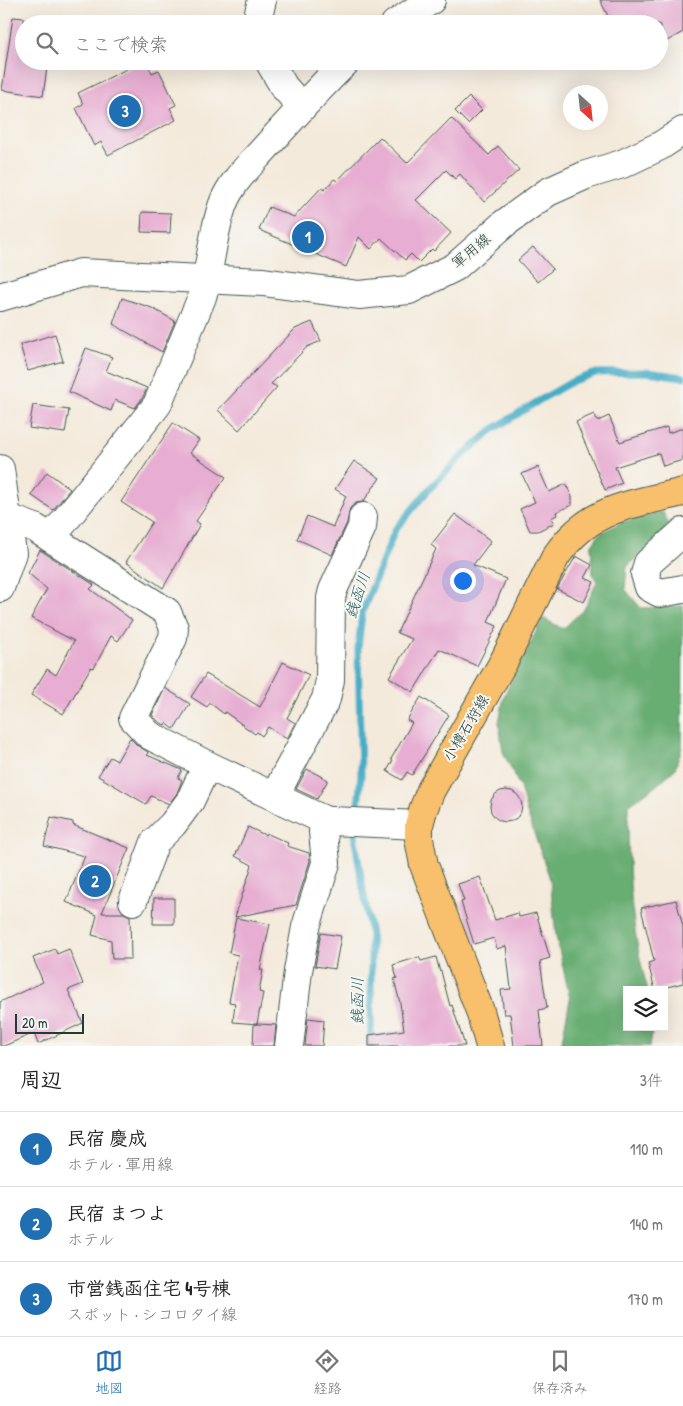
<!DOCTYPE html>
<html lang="ja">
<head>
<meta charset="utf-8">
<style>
  body { margin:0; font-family:"Patrick Hand","Klee One",sans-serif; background:#f6f6f6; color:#222 }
  .controls { position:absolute; right:15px; bottom:15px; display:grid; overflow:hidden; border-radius:0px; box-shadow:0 5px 20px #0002 }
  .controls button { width:45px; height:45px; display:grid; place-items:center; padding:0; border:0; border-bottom:1px solid #e0e0e0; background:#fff; color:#222; font:25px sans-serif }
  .compass { position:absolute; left:563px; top:85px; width:45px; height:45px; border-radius:50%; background:#fff; box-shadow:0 5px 20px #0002; rotate:153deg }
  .scale { position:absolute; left:15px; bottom:12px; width:69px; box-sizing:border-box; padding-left:5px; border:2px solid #1f3d34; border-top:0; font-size:14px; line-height:18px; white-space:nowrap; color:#1f3d34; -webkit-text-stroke:4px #f6f6f2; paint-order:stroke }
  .you { position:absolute; left:462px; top:580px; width:18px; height:18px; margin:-12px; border:4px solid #fff; border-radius:50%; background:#1a73e8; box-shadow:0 0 0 8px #1a73e833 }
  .badge { display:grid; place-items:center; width:32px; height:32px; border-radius:50%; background:#1f6fb2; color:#fff; font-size:16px; font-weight:700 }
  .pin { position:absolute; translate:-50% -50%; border:2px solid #fff; box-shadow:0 1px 5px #0006 }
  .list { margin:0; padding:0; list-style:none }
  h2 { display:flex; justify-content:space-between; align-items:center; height:65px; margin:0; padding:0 20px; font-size:21px }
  h2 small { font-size:16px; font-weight:400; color:#767676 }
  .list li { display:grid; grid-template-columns:32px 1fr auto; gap:15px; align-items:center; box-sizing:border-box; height:75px; padding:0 20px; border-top:1px solid #e0e0e0 }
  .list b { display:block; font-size:19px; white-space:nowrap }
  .list p { margin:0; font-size:16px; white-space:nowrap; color:#767676 }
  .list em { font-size:16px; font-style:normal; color:#767676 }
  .icon { flex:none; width:28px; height:28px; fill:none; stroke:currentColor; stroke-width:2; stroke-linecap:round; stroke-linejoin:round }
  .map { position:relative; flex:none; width:683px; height:1046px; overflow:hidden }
  .search { position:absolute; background:#fff; box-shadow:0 5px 20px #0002; left:15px; right:15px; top:15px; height:55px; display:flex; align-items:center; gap:12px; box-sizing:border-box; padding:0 18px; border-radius:28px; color:#767676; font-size:19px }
  .sheet { height:290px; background:#fff }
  nav { display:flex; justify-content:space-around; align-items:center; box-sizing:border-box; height:70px; border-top:1px solid #e0e0e0; background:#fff; font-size:14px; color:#767676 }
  nav a { display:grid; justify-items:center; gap:2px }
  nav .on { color:#1f6fb2 }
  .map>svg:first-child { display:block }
  .forest { fill:#68ad72; stroke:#447553 }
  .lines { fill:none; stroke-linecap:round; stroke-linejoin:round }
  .stream { stroke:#46adc6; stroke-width:7 }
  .building { fill:#e7add2 }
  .minor-casing { stroke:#3f574d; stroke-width:30 }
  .major-casing { stroke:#3f574d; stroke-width:30 }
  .minor { stroke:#fff; stroke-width:28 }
  .major { stroke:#f8bf6c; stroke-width:28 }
  .labels { text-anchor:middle; stroke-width:4; stroke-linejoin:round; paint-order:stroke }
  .street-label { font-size:15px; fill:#1f3d34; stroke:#f6f6f2 }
  .water-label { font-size:16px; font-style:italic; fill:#2b5f60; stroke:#f6f6f2 }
</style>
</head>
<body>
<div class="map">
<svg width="683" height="1046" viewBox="0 0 683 1046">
  <rect width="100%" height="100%" fill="#f6f6f2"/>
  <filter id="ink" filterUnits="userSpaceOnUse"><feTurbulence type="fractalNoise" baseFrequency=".02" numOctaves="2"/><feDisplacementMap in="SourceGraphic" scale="10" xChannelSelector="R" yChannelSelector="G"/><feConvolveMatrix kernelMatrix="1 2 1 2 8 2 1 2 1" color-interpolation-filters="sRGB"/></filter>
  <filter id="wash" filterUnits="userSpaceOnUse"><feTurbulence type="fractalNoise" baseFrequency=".0096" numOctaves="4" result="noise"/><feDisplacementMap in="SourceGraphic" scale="20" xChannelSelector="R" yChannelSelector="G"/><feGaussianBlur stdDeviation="1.12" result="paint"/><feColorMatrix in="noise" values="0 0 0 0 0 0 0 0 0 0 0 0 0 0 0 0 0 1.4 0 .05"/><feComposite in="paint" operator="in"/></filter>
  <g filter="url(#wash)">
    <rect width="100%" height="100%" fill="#f4eadb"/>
    <!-- forest -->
    <path class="forest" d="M663 512 669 526 627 567 625 589 641 608 683 606 682 747 675 769 656 786 628 805C628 865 630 931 648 990H627V1027H653L650 1046H561L570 999 556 936 550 879 527 813 520 787 503 752 499 722 504 696 543 618 563 629 584 609 597 582 593 575 591 546 599 534 622 522Z"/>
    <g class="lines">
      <!-- stream -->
      <g class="stream">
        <path d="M357 817 361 775 358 649 362 613 395 530 430 488 458 460 492 430 540 400 573 381 596 373 647 372 683 377"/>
        <path d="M356 828 355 841 371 936V1046"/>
      </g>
    </g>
    <g id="blocks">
      <!-- building -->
      <g class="building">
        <path d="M600 0H683V32L667 41 659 24H612Z"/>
        <path d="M13 17 24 18V61H48L43 96 2 90Z"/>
        <path d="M143 61H146L152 73 159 70 176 105 170 108 176 120 108 155 101 142 94 146 76 108 83 104 78 93Z"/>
        <path d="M469 97 482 110 468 124 455 111Z"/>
        <path d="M451 118 489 155 498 146 519 170 484 202 460 174 455 179 446 170 416 200 451 233 434 251 432 249 419 262 411 254 405 260 381 238 371 249 359 237 346 267 259 230 269 207 294 217 321 188 324 190 334 179 337 181 380 137 407 163Z"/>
        <path d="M142 212 171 213 170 233 141 232Z"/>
        <path d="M533 247 553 269 538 282 518 260Z"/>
        <path d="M122 298 152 308 175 321 162 352 113 324Z"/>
        <path d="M312 322 321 341 307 347 271 384 277 387 239 430 218 410 295 329Z"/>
        <path d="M55 334 63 361 28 371 20 345Z"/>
        <path d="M86 348 112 357 106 371 147 388 143 397 135 408 115 400 111 411 69 392Z"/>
        <path d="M33 405 69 410 65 433 29 428Z"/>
        <path d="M594 414 598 421 609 416 620 442 667 427 668 433 683 428V460L663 466 659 453 615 467 622 483 605 490 576 422Z"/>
        <path d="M173 423 199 440 190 453 226 477 196 521 200 524 163 588 126 562 152 522 121 502Z"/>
        <path d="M354 461 380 478 363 502 356 503 350 508 347 523 332 555 297 539 307 516 333 527 346 496 335 489Z"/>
        <path d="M538 467 549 492 566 484 572 497V505L556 512 557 515 551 518 554 523 538 531H530L520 509 535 502 522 474Z"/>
        <path d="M47 472 70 489 53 510 31 495Z"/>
        <path d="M455 514 491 541 473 565 506 579 488 622 497 626 477 666 439 649 413 692 389 677 412 639 397 633 436 549 431 545Z"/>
        <path d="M40 550 90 582 94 585 90 589 132 620 118 641 111 636 94 668 91 667 63 714 31 695 47 669 56 675 74 641 31 618 47 589 28 573Z"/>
        <path d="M576 556 592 565 585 578 594 582 584 602 557 589Z"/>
        <path d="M283 662 309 675 287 718 295 723 287 739 268 727 262 736 257 732 255 734 225 712 224 714 210 703 207 707 191 697 206 674 260 707Z"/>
        <path d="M165 688 190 704 174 729 166 723 165 725 159 722 152 715Z"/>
        <path d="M421 697 449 715 412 775 407 772 402 780 387 771 393 760 391 759 412 723 407 720Z"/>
        <path d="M130 738 138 746 148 752 147 755 182 770 178 778 182 780 177 793 169 804 151 796 146 804 98 776 110 757 117 761Z"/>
        <path d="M307 769 328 780 317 799 296 789Z"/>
        <circle cx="506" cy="806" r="16"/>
        <path d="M51 817 73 822V825L129 848 102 913H124L130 916 131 959H112L111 940 92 935 97 915 66 902 85 856 44 846Z"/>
        <path d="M248 827 265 835 266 833 288 843 287 846 309 853 310 861 296 905 235 917 252 865 235 856Z"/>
        <path d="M480 877 495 920 518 913 519 917 536 913 550 958 540 961 547 1008 539 1010 543 1046H514L510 1014H504L501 990 511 989 506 946 497 949 494 938 474 944 461 902 464 901 458 884Z"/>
        <path d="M154 898H174V924H153Z"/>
        <path d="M676 900 683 926V983L655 990 648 963 654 961 641 908Z"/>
        <path d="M236 918 270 924 260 970H263L259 992 263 993 257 1024 276 1025 274 1046H253L254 1024H257L233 1022 235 1003 229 1002 238 955 229 953Z"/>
        <path d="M321 933 341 936 335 969 315 966Z"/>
        <path d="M55 949 57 954 69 949 83 984 68 990 83 1023 38 1044 34 1033 4 1046H0V1002L43 982 33 958Z"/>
        <path d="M419 957 421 961 436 957 440 972 441 971 450 1006 452 1005 465 1046H369V1035L404 1030 400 1003 394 979 397 978 393 965Z"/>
        <path d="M308 1018 324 1020 322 1046H305Z"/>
      </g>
    </g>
  </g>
  <g filter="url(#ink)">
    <use href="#blocks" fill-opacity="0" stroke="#3f574d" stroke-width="1"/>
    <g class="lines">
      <defs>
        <g id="minor">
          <path d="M259 24 258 17 262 0"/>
          <path d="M395 24 431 0"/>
          <path d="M269 61 284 87 302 107"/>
          <path d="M0 297 81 273 263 282 359 295 409 290 455 267 505 223 548 192 586 175 622 164 660 146 683 131"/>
          <path d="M0 469 12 553 0 588"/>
          <path d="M8 518 35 528 167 612 174 628 173 638 133 718 149 735 207 765 324 820 331 821 419 825"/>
          <path d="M683 532 648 563 645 574 649 587 660 593 683 589"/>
          <path d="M51 538 157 405 202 297C211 267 212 234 223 204 231 182 251 164 266 147 292 118 319 88 347 61"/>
          <path d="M279 799 281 784 285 776 326 699 330 680 331 598 333 590 362 527 363 517"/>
          <path d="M133 901 155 842 173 824 190 801 207 765"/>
          <path d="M289 1046 298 971 306 927 326 863 323 832 324 820"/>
        </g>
        <path id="major" d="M490 1046 480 1011 424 865 419 839V825L423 810 431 790 504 661 556 556C590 507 630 505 683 492"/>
      </defs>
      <!-- minor casing -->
      <use href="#minor" class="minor-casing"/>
      <!-- major casing -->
      <use href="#major" class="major-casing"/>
      <!-- minor -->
      <use href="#minor" class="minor"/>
      <!-- major -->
      <use href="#major" class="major"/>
    </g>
  </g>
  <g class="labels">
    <!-- street labels -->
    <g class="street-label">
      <text transform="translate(471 251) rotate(-40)" y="5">軍用線</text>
      <text transform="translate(466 728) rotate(-59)" y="5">小樽石狩線</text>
    </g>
    <!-- water labels -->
    <g class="water-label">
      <text transform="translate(357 595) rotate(-72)" y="6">銭函川</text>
      <text transform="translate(357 1001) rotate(-90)" y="6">銭函川</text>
    </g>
  </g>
</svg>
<div class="controls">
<button><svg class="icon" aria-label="layers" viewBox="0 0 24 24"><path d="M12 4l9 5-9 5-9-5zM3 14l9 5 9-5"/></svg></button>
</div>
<svg class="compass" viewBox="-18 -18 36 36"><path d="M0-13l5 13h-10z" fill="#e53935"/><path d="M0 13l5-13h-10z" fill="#767676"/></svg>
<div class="scale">20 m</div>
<div class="you"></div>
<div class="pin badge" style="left:308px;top:237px">1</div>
<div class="pin badge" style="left:95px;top:881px">2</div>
<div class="pin badge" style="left:125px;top:111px">3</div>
<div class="search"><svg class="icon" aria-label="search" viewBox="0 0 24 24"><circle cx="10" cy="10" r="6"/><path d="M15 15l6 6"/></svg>ここで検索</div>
</div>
<section class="sheet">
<h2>周辺<small>3件</small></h2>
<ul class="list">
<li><span class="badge">1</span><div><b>民宿 慶成</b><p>ホテル · 軍用線</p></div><em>110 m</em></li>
<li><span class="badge">2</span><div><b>民宿 まつよ</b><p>ホテル</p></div><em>140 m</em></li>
<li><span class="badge">3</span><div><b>市営銭函住宅 4号棟</b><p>スポット · シコロタイ線</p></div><em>170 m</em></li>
</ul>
</section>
<nav>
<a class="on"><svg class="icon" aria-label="map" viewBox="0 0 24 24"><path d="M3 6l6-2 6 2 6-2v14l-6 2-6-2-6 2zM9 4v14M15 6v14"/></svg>地図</a>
<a><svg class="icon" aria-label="directions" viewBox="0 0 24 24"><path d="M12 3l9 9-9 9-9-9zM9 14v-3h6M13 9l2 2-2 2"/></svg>経路</a>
<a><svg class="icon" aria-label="saved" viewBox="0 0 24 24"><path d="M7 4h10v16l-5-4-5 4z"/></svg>保存済み</a>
</nav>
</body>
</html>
